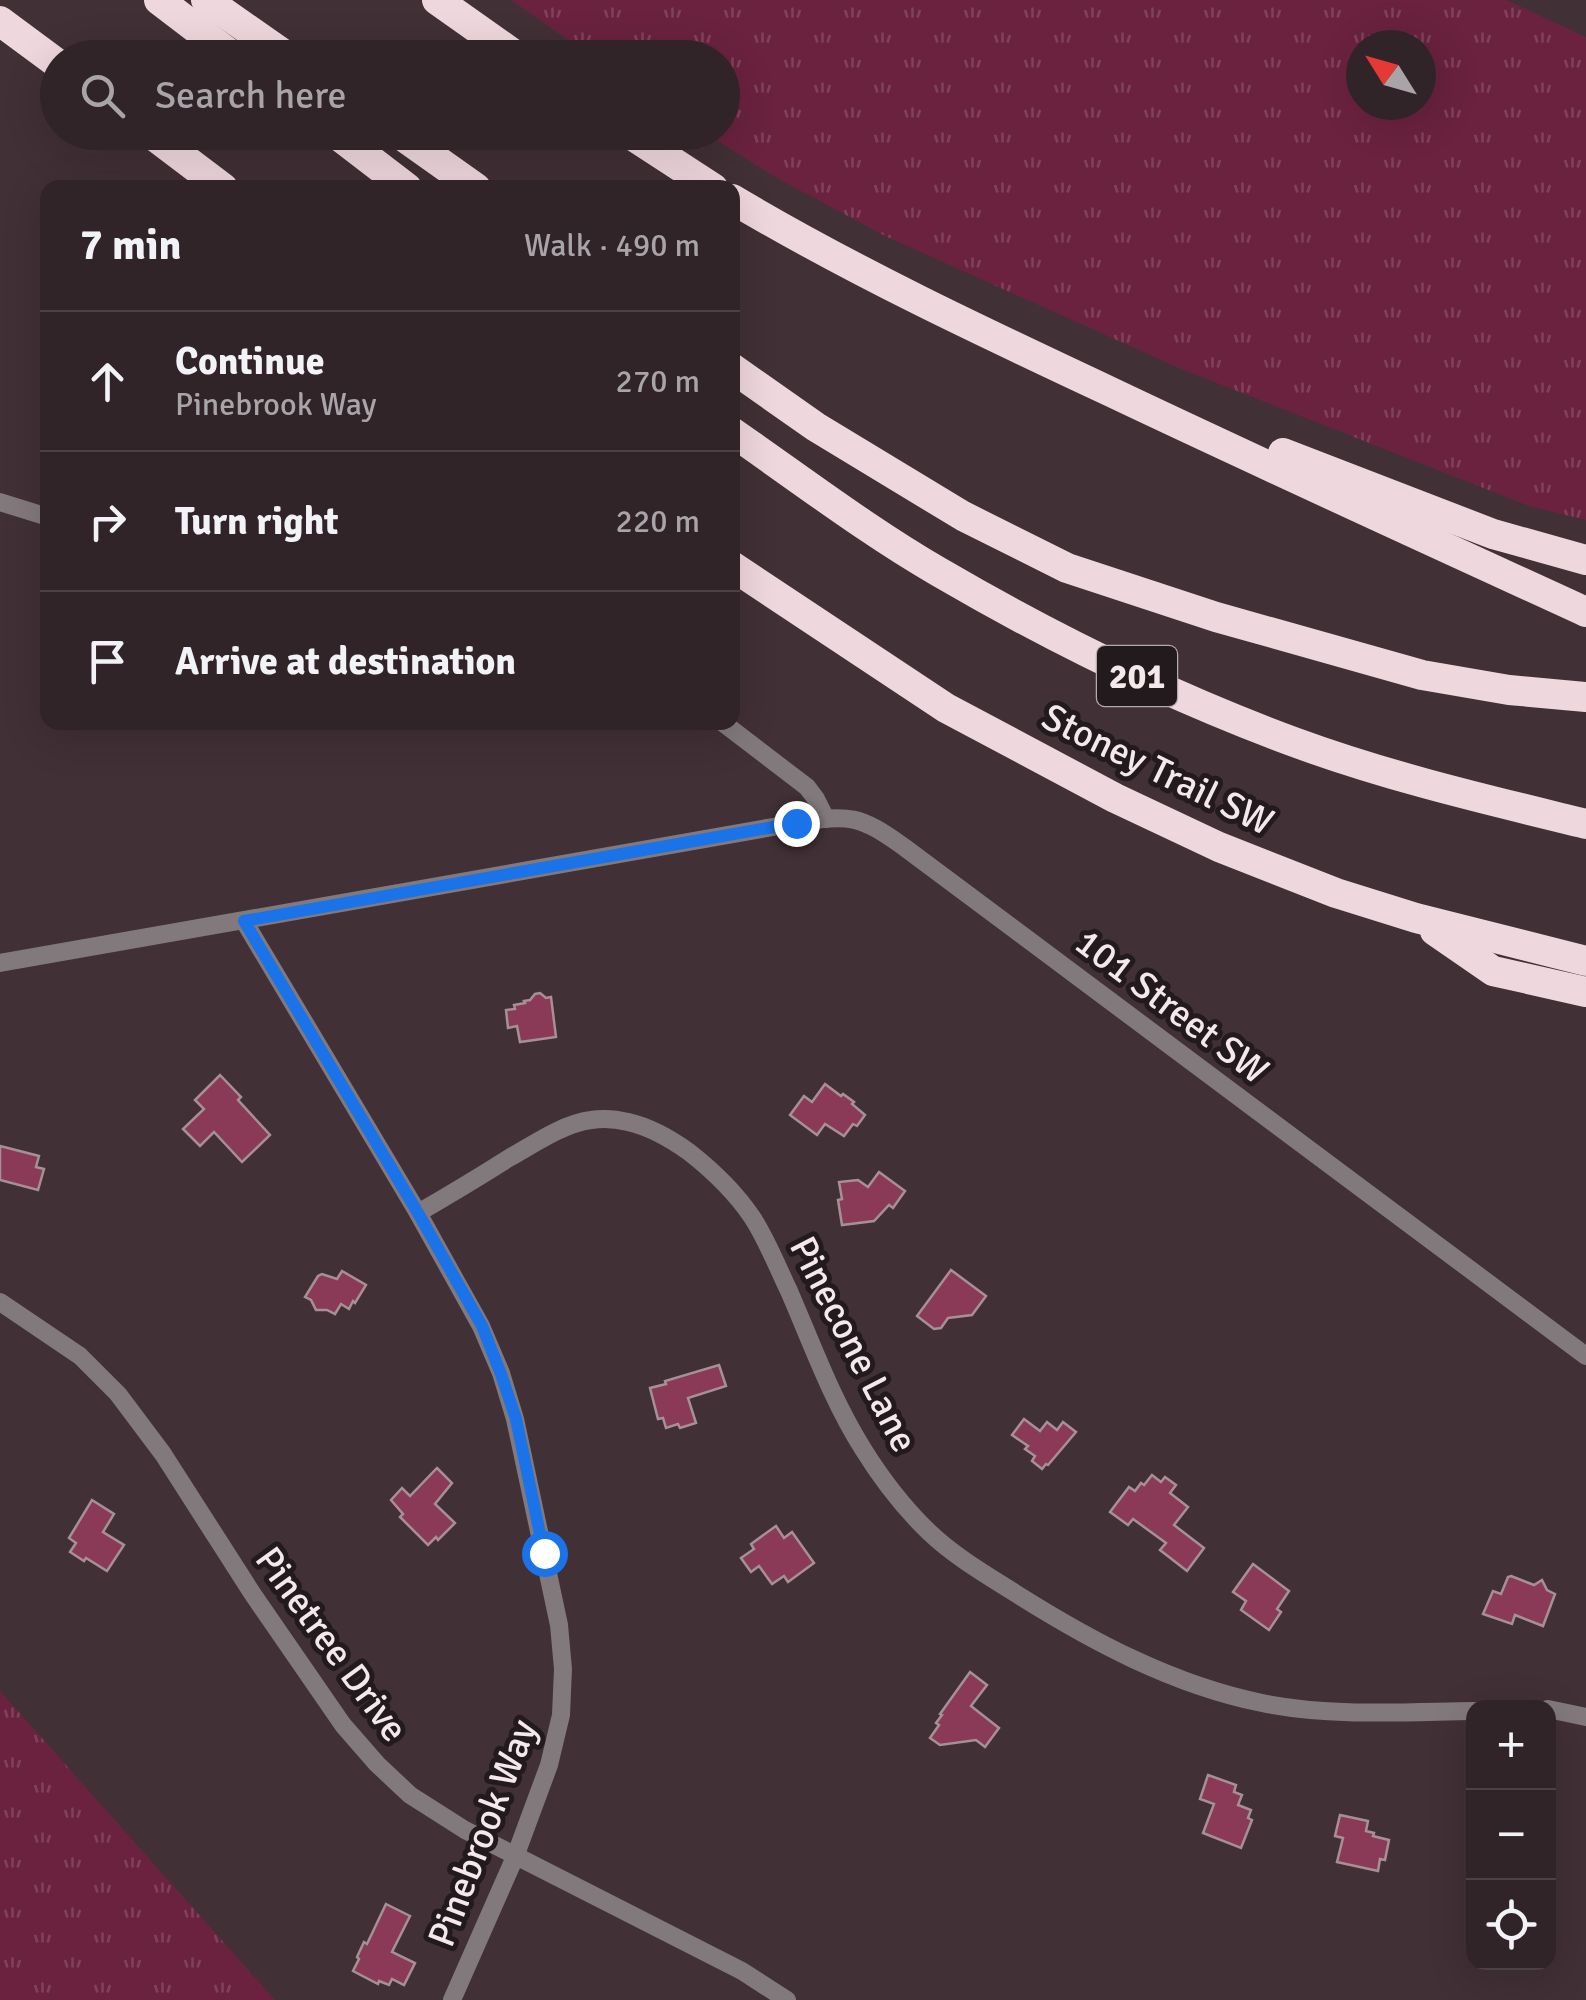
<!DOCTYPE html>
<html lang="en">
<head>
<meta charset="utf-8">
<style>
  body { margin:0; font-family:Signika,sans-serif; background:#392c30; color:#f1f3f6 }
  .controls { position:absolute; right:30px; bottom:30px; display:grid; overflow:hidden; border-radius:20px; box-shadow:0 10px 40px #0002 }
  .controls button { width:90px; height:90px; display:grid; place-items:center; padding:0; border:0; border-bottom:2px solid #4c4145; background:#312428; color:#f1f3f6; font:50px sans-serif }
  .compass { position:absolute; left:1346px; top:30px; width:90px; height:90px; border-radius:50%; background:#312428; box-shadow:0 10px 40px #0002; rotate:307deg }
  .stop { position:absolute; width:30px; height:30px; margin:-22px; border:8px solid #1a73e8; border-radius:50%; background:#fff }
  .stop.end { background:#1a73e8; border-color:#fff; box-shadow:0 2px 10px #0008 }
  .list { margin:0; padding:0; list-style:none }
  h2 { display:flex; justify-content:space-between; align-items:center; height:130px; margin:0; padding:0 40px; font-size:42px }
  h2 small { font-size:32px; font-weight:400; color:#a8a4a8 }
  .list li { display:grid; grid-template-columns:65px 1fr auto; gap:30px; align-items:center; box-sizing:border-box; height:140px; padding:0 40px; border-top:2px solid #4c4145 }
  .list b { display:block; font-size:38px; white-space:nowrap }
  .list p { margin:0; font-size:32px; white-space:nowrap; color:#a8a4a8 }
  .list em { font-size:32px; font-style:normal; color:#a8a4a8 }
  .icon { flex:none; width:55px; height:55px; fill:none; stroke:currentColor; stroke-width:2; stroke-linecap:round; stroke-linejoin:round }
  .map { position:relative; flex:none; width:1586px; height:2000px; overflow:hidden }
  .search { position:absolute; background:#312428; box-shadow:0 10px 40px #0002; left:40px; top:40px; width:700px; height:110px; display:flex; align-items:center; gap:25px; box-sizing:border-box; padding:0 35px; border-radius:55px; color:#a8a4a8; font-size:38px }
  .panel { position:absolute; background:#312428; box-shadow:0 10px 40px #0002; left:40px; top:180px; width:700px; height:550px; border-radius:20px }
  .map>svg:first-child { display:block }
  .grass { fill:url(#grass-tufts); fill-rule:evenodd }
  .building { fill:#8a3957; stroke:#a59096; stroke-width:2.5 }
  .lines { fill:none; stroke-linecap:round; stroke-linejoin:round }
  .minor { stroke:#82797c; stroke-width:18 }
  .motorway { stroke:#eed7dd; stroke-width:30 }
  .route { stroke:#1a73e8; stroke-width:12 }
  .labels { text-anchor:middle; stroke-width:10; stroke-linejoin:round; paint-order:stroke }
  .shield { fill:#221a1d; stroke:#b5aaad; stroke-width:2.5 }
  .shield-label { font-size:35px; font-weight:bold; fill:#f4e8eb }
  .street-label { font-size:38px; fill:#f4e8eb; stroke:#221a1d }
</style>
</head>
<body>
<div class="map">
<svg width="1586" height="2000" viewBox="0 0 1586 2000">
  <defs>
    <pattern id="grass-tufts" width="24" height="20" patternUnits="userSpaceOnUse" patternTransform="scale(2.5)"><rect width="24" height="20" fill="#6a223e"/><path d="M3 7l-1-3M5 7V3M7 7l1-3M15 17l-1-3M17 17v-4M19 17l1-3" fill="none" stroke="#80425a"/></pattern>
  </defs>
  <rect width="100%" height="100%" fill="#413035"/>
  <!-- grass -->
  <g class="grass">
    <path d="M511 0H1506L1586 37V520L1529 506 1179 368 885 236 777 178 705 133 722 132V58L593 57ZM1361 45H1421V105H1361Z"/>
    <path d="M0 1691 275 2000H0Z"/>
  </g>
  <!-- building -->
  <g class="building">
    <path d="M540 993 546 998 551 997 556 1037 520 1042 517 1026 508 1028 506 1010 515 1009 514 1005 525 1003 524 1001 530 1000 535 994Z"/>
    <path d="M220 1075 241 1097 238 1100 270 1135 242 1162 214 1132 200 1146 183 1129 204 1109 195 1100Z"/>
    <path d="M825 1084 841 1096 843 1094 854 1102 852 1104 865 1115 857 1126 853 1124 844 1136 825 1124 817 1135 790 1115 804 1096 812 1102Z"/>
    <path d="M0 1146 39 1156 36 1167 44 1169 38 1190 0 1180Z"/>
    <path d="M879 1172 905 1191 893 1208 889 1205 874 1221 842 1225 838 1200 842 1199 839 1182 858 1180 868 1187Z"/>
    <path d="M951 1270 986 1296 972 1315 948 1318 941 1328 934 1329 917 1316Z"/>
    <path d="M342 1271 366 1285 355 1303 353 1301 349 1309 341 1304 335 1314 327 1310H316L311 1300 305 1297 318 1276 322 1274 337 1279Z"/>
    <path d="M719 1365 726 1386 688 1398 696 1423 680 1428 678 1424 666 1428 663 1418 658 1419 650 1388 666 1384 665 1381Z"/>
    <path d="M1024 1419 1040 1431 1047 1422 1057 1430 1063 1422 1076 1432 1048 1465 1046 1464 1042 1469 1032 1461 1035 1456 1025 1449 1028 1446 1012 1435Z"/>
    <path d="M437 1468 452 1483 435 1504 455 1523 438 1540 436 1537 428 1545 400 1517 403 1514 391 1500 402 1488 410 1496Z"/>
    <path d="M1152 1475 1161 1482 1165 1477 1176 1485 1170 1493 1188 1507 1174 1525 1204 1548 1187 1571 1160 1550 1166 1543 1133 1519 1128 1525 1110 1512 1129 1487 1135 1491 1141 1483 1144 1485Z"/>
    <path d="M92 1500 114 1514 103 1532 124 1545 107 1571 86 1558 84 1561 70 1552 76 1543 69 1538Z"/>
    <path d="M776 1526 784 1538 792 1532 814 1563 788 1582 784 1576 772 1584 759 1566 751 1572 741 1558 754 1549 751 1544Z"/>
    <path d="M1253 1564 1289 1591 1277 1609 1281 1612 1269 1630 1241 1610 1246 1601 1233 1592Z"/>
    <path d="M1511 1576 1534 1585 1542 1580 1547 1590 1555 1594 1543 1626 1515 1615 1512 1624 1483 1614 1493 1591 1501 1594 1508 1577Z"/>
    <path d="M970 1672 987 1685 971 1706 999 1728 985 1747 976 1740 940 1745 930 1738 939 1725 936 1723 942 1715 940 1714Z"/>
    <path d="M1208 1775 1236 1785 1234 1792 1242 1795 1238 1805 1251 1810 1248 1818 1252 1820 1241 1848 1203 1833 1214 1804 1200 1799Z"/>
    <path d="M1340 1815 1368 1821 1366 1831 1374 1833 1373 1836 1389 1840 1385 1860 1380 1859 1378 1871 1337 1862 1343 1838 1335 1836Z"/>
    <path d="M386 1904 410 1916 392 1952 415 1963 404 1985 392 1979 389 1985 379 1981 378 1984 353 1971 359 1959 357 1957 364 1942 367 1944Z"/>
  </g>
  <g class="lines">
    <!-- minor -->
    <g class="minor">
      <path d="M0 502 48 517"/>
      <path d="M722 722 807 787 816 799 826 819"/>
      <path d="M244 921 418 1213 481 1326 501 1373 515 1419 559 1625 563 1669 561 1715 549 1765 515 1857 452 2000"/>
      <path d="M0 963 796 823C850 814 859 815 904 847L1586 1356"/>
      <path d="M418 1213C449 1195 479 1177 509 1158 534 1144 562 1124 591 1120 603 1118 616 1119 628 1122 650 1127 671 1139 689 1152 712 1170 735 1192 752 1217 767 1240 777 1266 789 1291 812 1344 832 1400 863 1449 881 1478 903 1507 929 1532 954 1556 985 1574 1015 1593 1091 1641 1173 1685 1262 1703 1331 1717 1404 1712 1474 1711"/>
      <path d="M0 1302 80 1356 118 1394 163 1454 252 1593 343 1725 377 1764 410 1795 465 1830 742 1971 787 2000"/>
      <path d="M1548 1709 1586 1717"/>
    </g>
    <!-- motorway -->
    <g class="motorway">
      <path d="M159 0 235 58"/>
      <path d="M206 0 289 58"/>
      <path d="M437 0 519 58"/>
      <path d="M0 21 58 64"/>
      <path d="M149 132 223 188"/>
      <path d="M334 132 407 188"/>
      <path d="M397 132 476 188"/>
      <path d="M627 132 713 188"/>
      <path d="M732 199C855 272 983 332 1111 392 1269 467 1427 539 1586 612"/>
      <path d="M732 368 816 427 963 516 1067 568 1216 617 1422 675 1509 690 1586 697"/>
      <path d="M732 432C800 479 868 531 939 572 1052 638 1172 697 1294 742 1389 777 1488 800 1586 824"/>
      <path d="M1283 453 1493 534 1586 560"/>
      <path d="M732 566 946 708 1115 798 1219 847 1336 893 1416 918 1586 961"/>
      <path d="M1435 931 1493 971 1586 992"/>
    </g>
  </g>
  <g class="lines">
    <!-- route -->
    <path class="route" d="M544 1553 516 1419 501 1374 482 1326 418 1213 244 921 796 823"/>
  </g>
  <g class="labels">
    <!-- shield labels -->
    <rect class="shield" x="1097" y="646" width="80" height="60" rx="8"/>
    <g class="shield-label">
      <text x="1137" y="688">201</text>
    </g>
    <!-- street labels -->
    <g class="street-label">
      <text transform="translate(1158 769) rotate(26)" y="13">Stoney Trail SW</text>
      <text transform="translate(1172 1006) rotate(37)" y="13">101 Street SW</text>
      <text transform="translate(854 1344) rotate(63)" y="13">Pinecone Lane</text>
      <text transform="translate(332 1644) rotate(54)" y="13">Pinetree Drive</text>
      <text transform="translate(482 1833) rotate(-69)" y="13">Pinebrook Way</text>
    </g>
  </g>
</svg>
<div class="controls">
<button>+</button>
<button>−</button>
<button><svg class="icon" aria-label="locate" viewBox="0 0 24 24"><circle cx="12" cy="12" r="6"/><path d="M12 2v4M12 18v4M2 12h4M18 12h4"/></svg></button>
</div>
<svg class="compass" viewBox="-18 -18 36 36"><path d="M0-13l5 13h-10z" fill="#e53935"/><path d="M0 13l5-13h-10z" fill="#a8a4a8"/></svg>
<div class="stop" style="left:544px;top:1553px"></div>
<div class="stop end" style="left:796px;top:823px"></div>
<div class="search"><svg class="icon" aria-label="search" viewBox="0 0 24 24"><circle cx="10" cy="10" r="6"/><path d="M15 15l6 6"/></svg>Search here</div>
<section class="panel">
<h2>7 min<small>Walk · 490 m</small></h2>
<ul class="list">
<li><svg class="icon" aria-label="ahead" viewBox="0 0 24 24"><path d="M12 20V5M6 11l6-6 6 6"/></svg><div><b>Continue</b><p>Pinebrook Way</p></div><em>270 m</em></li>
<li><svg class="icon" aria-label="right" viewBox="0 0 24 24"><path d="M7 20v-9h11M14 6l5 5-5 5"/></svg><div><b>Turn right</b></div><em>220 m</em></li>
<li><svg class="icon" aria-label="arrive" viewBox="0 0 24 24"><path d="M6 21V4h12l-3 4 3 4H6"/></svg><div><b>Arrive at destination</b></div></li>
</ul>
</section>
</div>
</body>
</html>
